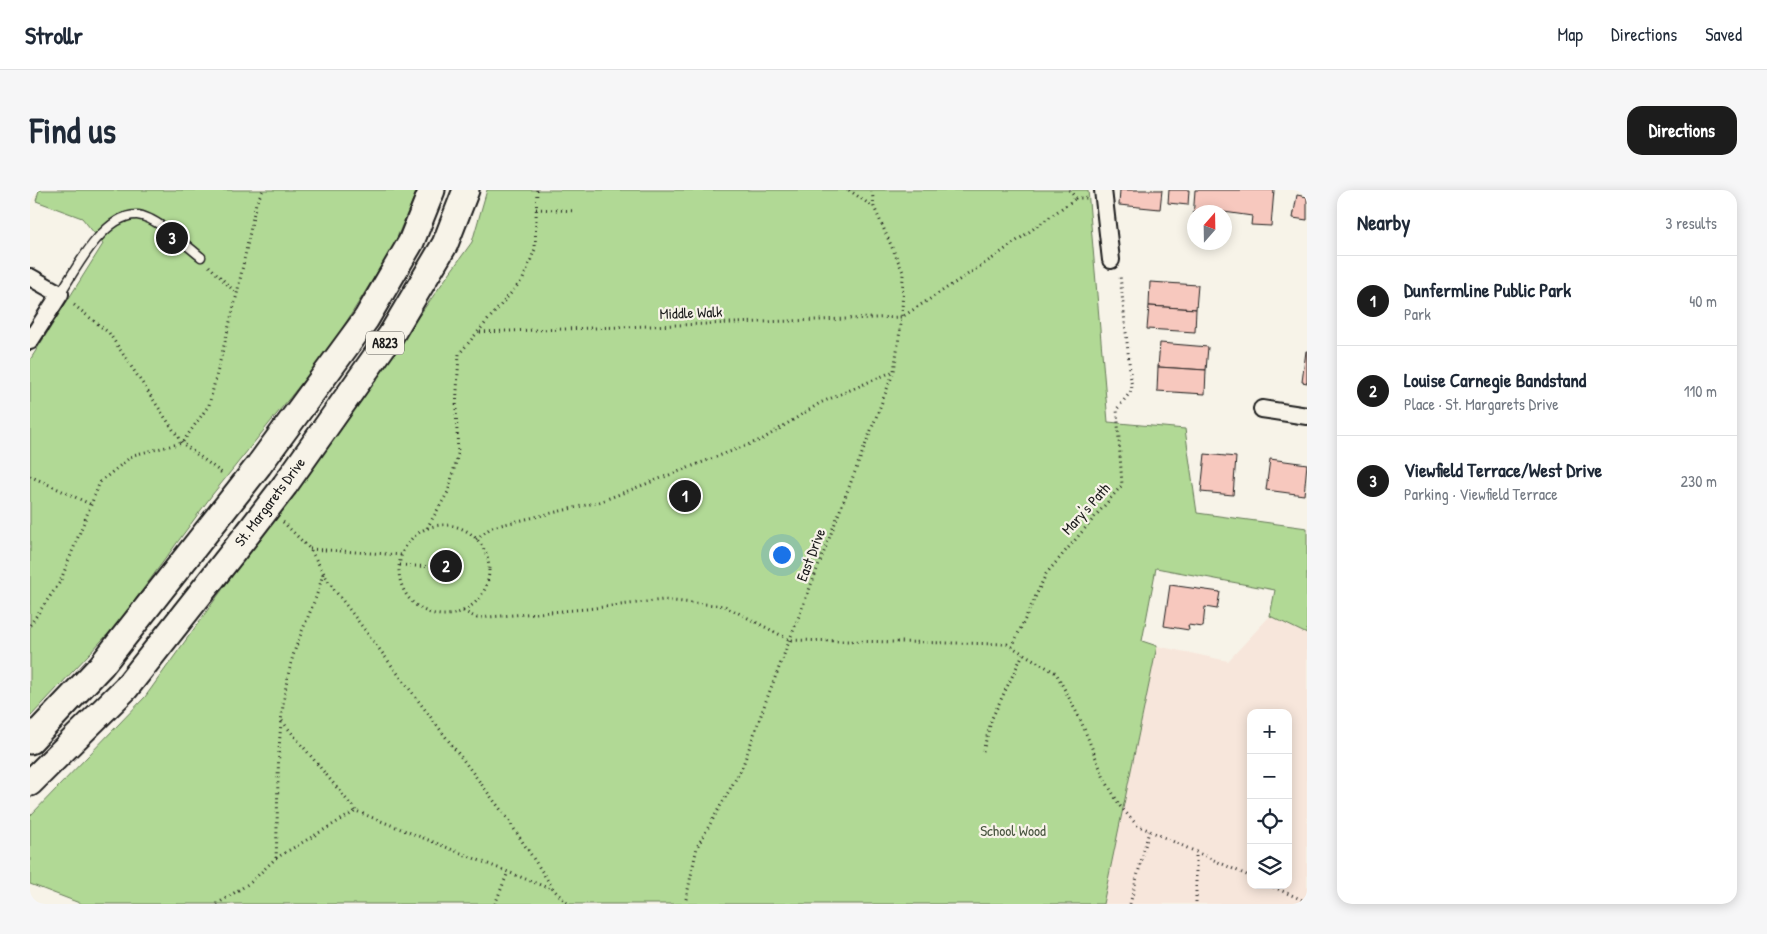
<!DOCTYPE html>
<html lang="en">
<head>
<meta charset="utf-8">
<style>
  body { margin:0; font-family:"Patrick Hand",sans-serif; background:#f6f6f7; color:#1f2937 }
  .controls { position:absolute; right:15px; bottom:15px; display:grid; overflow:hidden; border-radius:10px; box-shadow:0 2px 12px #0003 }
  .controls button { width:45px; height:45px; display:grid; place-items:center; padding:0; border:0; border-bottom:1px solid #e0e1e3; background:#fff; color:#1f2937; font:25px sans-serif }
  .compass { position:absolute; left:1157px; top:15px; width:45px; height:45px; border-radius:50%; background:#fff; box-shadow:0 2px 12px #0003; rotate:20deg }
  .you { position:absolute; left:751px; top:364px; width:18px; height:18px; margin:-12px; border:4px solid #fff; border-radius:50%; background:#1a73e8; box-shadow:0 0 0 8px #1a73e833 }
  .badge { display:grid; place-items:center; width:32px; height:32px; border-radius:50%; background:#1c1c1c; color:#fff; font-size:16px; font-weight:700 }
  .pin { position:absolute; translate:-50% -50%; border:2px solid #fff; box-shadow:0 1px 5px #0006 }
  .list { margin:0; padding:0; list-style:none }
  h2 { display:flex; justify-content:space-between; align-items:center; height:65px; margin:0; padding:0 20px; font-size:21px }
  h2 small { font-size:16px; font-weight:400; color:#747a83 }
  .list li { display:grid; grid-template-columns:32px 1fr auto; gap:15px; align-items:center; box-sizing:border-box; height:90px; padding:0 20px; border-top:1px solid #e0e1e3 }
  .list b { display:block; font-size:19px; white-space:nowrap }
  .list p { margin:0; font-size:16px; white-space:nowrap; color:#747a83 }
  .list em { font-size:16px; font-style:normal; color:#747a83 }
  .icon { flex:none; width:28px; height:28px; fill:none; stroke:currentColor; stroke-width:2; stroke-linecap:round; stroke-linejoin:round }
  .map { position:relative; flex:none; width:1277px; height:714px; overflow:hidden; border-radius:15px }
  header { display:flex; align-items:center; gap:30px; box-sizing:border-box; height:70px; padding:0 25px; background:#fff; border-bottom:1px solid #e0e1e3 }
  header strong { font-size:24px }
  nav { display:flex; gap:28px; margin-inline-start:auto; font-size:18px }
  .intro { display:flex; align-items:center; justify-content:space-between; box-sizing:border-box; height:120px; padding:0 30px }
  h1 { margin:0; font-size:35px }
  .button { padding:12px 22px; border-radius:15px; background:#1c1c1c; color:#fff; font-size:18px; font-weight:700 }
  main { display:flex; gap:30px; padding:0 30px }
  aside { flex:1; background:#fff; border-radius:15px; box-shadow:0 2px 12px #0003 }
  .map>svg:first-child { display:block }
  .built { fill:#f7e6db; fill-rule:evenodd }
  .green { fill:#b1d995; stroke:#667a58 }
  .building { fill:#f7c8be; stroke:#1c1c1c }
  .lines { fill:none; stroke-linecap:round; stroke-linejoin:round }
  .service-casing { stroke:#1c1c1c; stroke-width:11 }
  .minor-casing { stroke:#1c1c1c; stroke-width:20 }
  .primary-casing { stroke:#1c1c1c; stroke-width:29 }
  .path { stroke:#1c1c1c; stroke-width:3; stroke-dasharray:1 4; stroke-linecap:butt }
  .service { stroke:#f7f3e8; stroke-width:8 }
  .minor { stroke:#f7f3e8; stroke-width:16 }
  .primary { stroke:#f7f3e8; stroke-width:25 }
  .primary-bridge-casing { stroke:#1c1c1c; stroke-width:29; stroke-linecap:butt }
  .primary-bridge { stroke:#f7f3e8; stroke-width:25 }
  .labels { text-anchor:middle; stroke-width:4.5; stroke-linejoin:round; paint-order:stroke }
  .shield { fill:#f7f3e8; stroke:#5e5c59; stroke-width:1 }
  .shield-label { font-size:14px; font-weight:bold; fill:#1c1c1c }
  .street-label { font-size:15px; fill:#1c1c1c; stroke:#f7f3e8 }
  .park-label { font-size:15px; fill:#495540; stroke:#f7f3e8 }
</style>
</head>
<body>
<header>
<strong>Strollr</strong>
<nav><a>Map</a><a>Directions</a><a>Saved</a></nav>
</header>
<div class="intro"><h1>Find us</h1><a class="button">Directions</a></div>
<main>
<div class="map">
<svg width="1277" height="714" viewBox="0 0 1277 714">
  <rect width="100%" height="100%" fill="#f7f3e8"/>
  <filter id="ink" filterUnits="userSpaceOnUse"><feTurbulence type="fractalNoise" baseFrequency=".02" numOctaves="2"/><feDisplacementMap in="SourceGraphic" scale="10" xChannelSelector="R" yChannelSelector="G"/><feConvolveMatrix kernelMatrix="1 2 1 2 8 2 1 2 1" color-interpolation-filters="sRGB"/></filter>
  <g filter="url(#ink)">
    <!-- built -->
    <path class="built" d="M1240 426 1277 444V714H1073L1127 456 1198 471ZM1221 523H1258V695H1221Z"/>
    <!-- green -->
    <g class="green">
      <path d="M9 0H387L363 57 302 155 182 305 89 432 0 527V170L73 54 52 28 6 11Z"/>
      <path d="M457 0H1058L1078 232 1155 239 1167 323 1277 338V444L1240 426 1245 400 1126 378 1112 451 1127 456 1073 714H52L0 694V626L115 507 442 52Z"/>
    </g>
    <!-- building -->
    <g class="building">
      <path d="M1090 0H1132L1130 19 1089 15Z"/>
      <path d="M1139 0H1159L1158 15 1138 13Z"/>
      <path d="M1165 0H1244L1241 36 1221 35 1222 26 1194 22H1164V29H1163Z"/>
      <path d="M1267 5 1277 7V30L1263 28Z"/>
      <path d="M1120 92 1168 95 1166 119 1119 116Z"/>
      <path d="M1119 116 1166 119 1165 142 1117 139Z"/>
      <path d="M1130 153 1178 157 1176 180 1128 177Z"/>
      <path d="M1276 161H1277V193L1272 192Z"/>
      <path d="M1128 177 1176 180 1175 204 1127 201Z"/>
      <path d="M1175 264 1206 267 1203 305 1171 302Z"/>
      <path d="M1240 269 1277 274 1274 305 1236 300Z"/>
      <circle cx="416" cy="377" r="13"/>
      <path d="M1140 395 1190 402 1187 419 1175 417 1173 437 1158 435 1159 440 1134 436Z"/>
    </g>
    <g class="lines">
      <defs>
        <path id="service" d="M30 104C45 80 74 24 107 25 125 26 157 56 171 67"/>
        <g id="minor">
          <path d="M1073 0 1081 70"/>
          <path d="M0 87 30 104 0 151"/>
          <path d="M1232 219 1277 226"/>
        </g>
        <g id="primary">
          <path d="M229 275 336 129 381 52 402 0"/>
          <path d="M255 295 361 145 415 54 436 0"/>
          <path d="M0 551 71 476 192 322"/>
          <path d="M0 593 96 498 219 342"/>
        </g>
      </defs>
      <!-- service casing -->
      <use href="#service" class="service-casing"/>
      <!-- minor casing -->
      <use href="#minor" class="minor-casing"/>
      <!-- primary casing -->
      <use href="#primary" class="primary-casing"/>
      <!-- path -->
      <g class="path">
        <path d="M819 0 843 17"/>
        <path d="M1039 0 1046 8H1058"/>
        <path d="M506 19 545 21"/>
        <path d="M179 76 206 103"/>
        <path d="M44 115 79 143 152 253 193 284"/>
        <path d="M450 142 872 127 963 68 1046 8"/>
        <path d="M0 286 60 314"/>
        <path d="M253 332 280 359 300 394 477 628 524 700 538 714"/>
        <circle cx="414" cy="380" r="45"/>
        <path d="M397 338 418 302 428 264 426 219 429 164 493 89 505 59 507 0"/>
        <path d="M446 349 462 337 569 312 733 249 790 213 864 181"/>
        <path d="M280 359 372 365"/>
        <path d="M370 375 402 377"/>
        <path d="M433 421 447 428 556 419 633 410 695 416 760 450 977 454 1026 483 1051 531 1074 588 1090 616 1107 635 1221 687"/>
        <path d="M0 435 30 392 70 292 103 265 152 253 179 215 207 104 226 13 233 0"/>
        <path d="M982 457 1016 384 1092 295 1087 219 1102 200 1090 85"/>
        <path d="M252 531 326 621"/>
        <path d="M953 561 962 528 993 464"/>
        <path d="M246 668 326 621 523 700"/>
        <path d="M1239 695 1277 712"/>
        <path d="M1166 712V662"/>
        <path d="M187 714 221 692 246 668C249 604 245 535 261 473 269 442 286 415 293 383"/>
        <path d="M465 714 478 682"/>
        <path d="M655 714 667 657 712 578 736 511 864 181 872 127 873 82 844 17 842 0"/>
        <path d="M1100 714 1119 641"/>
      </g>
      <!-- service -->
      <use href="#service" class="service"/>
      <!-- minor -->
      <use href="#minor" class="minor"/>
      <!-- primary -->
      <use href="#primary" class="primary"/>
      <defs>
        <g id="primary-bridge">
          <path d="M192 322 229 275"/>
          <path d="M219 342 255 295"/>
        </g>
      </defs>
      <!-- primary-bridge casing -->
      <use href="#primary-bridge" class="primary-bridge-casing"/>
      <!-- primary-bridge -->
      <use href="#primary-bridge" class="primary-bridge"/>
    </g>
  </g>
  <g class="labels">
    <!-- shield labels -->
    <rect class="shield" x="336" y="141.5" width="38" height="23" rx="4"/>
    <g class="shield-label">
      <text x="355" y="158">A823</text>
    </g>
    <!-- street labels -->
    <g class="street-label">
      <text transform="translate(661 123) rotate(-2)" y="5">Middle Walk</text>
      <text transform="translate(240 312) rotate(-53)" y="5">St. Margarets Drive</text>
      <text transform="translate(1056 319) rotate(-48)" y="5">Mary's Path</text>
      <text transform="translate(781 365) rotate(-69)" y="5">East Drive</text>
    </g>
    <!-- park labels -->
    <g class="park-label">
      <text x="983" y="646">School Wood</text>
    </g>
  </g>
</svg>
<div class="controls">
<button>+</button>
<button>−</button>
<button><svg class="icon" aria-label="locate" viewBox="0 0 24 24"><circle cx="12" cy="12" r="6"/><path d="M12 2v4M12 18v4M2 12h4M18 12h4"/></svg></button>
<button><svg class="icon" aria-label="layers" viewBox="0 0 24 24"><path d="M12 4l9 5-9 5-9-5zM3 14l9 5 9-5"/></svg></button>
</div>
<svg class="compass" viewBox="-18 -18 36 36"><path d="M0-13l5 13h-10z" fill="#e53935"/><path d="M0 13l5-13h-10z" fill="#747a83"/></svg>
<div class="you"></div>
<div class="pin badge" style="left:655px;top:306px">1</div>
<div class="pin badge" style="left:416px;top:376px">2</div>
<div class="pin badge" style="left:142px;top:48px">3</div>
</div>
<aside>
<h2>Nearby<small>3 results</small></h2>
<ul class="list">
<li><span class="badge">1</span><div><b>Dunfermline Public Park</b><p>Park</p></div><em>40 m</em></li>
<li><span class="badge">2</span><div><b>Louise Carnegie Bandstand</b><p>Place · St. Margarets Drive</p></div><em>110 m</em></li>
<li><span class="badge">3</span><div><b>Viewfield Terrace/West Drive</b><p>Parking · Viewfield Terrace</p></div><em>230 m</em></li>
</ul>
</aside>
</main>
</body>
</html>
